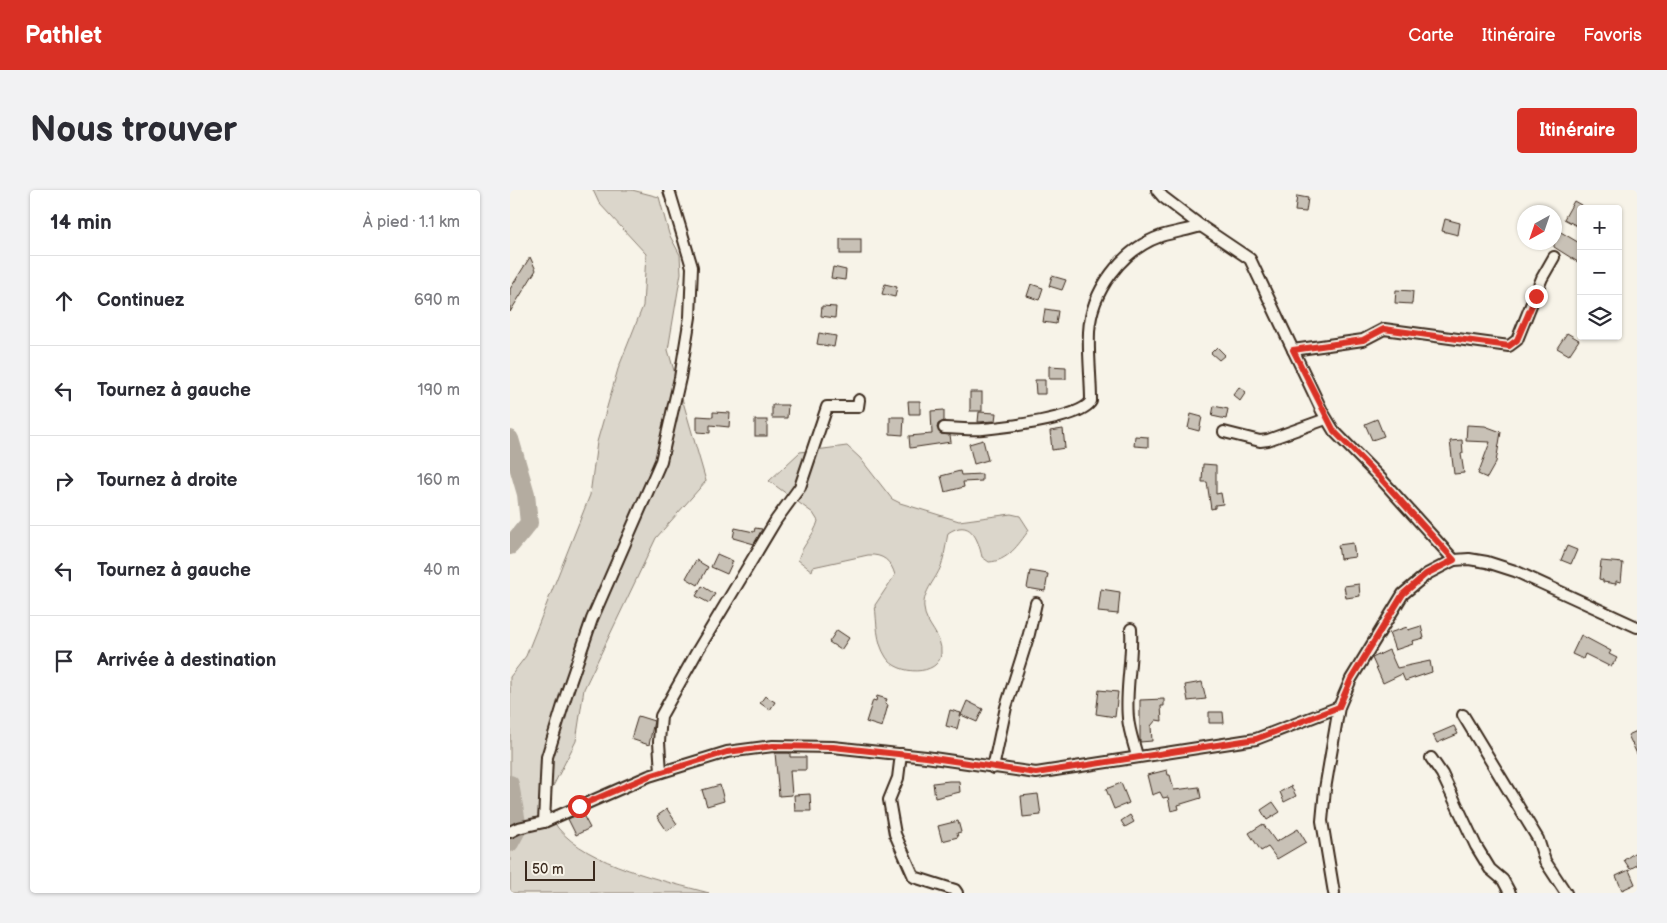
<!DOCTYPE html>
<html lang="fr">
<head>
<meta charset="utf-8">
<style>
  body { margin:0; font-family:"Balsamiq Sans",sans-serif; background:#f2f2f3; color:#2b2b33 }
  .controls { position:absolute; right:15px; top:15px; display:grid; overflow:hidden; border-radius:5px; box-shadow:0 1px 4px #0004 }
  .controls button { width:45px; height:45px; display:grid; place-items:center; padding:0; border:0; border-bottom:1px solid #e1e1e2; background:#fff; color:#2b2b33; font:25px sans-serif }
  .compass { position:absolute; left:1007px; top:15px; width:45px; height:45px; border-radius:50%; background:#fff; box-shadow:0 1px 4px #0004; rotate:220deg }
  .scale { position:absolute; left:15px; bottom:12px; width:70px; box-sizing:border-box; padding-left:5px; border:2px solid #3b2a1e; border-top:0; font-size:14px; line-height:18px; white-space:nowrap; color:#3b2a1e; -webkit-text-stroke:4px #f7f3e8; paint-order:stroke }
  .stop { position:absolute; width:15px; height:15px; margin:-11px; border:4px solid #d93025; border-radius:50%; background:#fff }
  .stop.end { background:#d93025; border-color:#fff; box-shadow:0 1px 5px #0008 }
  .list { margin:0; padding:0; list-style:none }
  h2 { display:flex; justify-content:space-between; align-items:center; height:65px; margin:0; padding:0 20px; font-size:21px }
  h2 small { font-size:16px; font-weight:400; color:#7c7c81 }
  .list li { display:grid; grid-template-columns:32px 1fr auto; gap:15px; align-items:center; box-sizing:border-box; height:90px; padding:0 20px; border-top:1px solid #e1e1e2 }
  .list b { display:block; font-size:19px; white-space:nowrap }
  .list em { font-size:16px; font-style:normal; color:#7c7c81 }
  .icon { flex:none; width:28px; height:28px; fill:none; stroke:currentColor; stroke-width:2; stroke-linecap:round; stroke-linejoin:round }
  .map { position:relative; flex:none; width:1127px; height:703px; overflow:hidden; border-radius:5px }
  header { display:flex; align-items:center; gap:30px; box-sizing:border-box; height:70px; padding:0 25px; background:#d93025; color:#fff }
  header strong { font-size:24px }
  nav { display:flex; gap:28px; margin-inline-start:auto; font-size:18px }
  .intro { display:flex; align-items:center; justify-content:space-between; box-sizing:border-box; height:120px; padding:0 30px }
  h1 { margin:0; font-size:35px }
  .button { padding:12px 22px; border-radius:5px; background:#d93025; color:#fff; font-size:18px; font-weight:700 }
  main { display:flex; gap:30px; padding:0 30px }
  aside { flex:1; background:#fff; border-radius:5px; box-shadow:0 1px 4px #0004 }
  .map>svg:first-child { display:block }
  .green { fill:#dbd6cb; stroke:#8b8074 }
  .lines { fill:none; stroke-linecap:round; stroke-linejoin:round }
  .river { stroke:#b4aca0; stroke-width:18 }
  .building { fill:#c8c1b6; stroke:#3b2a1e }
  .minor-casing { stroke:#3b2a1e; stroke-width:14 }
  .minor { stroke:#f7f3e8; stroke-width:10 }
  .route { stroke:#d93025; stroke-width:6 }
</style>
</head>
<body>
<header>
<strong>Pathlet</strong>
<nav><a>Carte</a><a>Itinéraire</a><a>Favoris</a></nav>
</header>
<div class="intro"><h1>Nous trouver</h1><a class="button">Itinéraire</a></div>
<main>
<aside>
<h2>14 min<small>À pied · 1.1 km</small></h2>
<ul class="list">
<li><svg class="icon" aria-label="ahead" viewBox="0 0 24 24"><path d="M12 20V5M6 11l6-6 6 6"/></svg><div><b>Continuez</b></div><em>690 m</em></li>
<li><svg class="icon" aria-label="left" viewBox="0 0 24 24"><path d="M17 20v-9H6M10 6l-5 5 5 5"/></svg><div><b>Tournez à gauche</b></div><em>190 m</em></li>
<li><svg class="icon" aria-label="right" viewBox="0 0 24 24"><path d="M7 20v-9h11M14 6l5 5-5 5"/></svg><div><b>Tournez à droite</b></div><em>160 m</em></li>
<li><svg class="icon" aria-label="left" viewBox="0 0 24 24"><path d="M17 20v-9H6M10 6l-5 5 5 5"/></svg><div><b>Tournez à gauche</b></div><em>40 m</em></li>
<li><svg class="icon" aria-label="arrive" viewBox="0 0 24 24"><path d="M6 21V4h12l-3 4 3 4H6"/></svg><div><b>Arrivée à destination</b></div></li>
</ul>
</aside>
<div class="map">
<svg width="1127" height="703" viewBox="0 0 1127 703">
  <rect width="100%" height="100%" fill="#f7f3e8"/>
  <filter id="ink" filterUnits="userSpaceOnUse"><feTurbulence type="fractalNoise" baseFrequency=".02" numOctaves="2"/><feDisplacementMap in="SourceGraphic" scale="10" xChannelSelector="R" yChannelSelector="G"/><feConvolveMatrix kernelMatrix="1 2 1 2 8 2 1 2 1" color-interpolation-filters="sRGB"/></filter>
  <g filter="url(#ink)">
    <!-- green -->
    <g class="green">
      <path d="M83 0H122L149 7 159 44 170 65 171 83 158 160 196 291 146 348 74 499 66 551 34 614C39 622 43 631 48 638 78 675 155 691 199 703H0V487L16 466 80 305 87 252 108 179 133 116 136 64 89 13Z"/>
      <path d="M337 256 350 268 382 309 390 313 449 331 501 324 510 326 519 340C508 355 498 371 479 372L472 367C468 348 460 328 438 343 436 353 435 363 432 373 428 388 412 401 414 418 415 435 433 445 431 464 429 486 387 486 376 467 366 452 367 432 365 415L385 385C381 371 373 364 358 365L303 377 302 381 288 370C292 355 304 346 308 331L303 323 259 291 290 262Z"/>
    </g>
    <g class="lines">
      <!-- river -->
      <g class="river">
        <path d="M0 249 16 304 19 333 0 356"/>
        <path d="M0 594 8 638 0 653"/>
      </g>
    </g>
    <!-- building -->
    <g class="building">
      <path d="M787 6 798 8 796 22 785 21Z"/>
      <path d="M1064 11 1071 15V38L1054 29Z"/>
      <path d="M935 29 950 33 948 45 932 41Z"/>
      <path d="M1044 38 1071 54V74L1044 57Z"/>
      <rect x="330" y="49" width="21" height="15"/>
      <path d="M20 67 26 80 0 122V99Z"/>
      <path d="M323 77 336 80 335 90 321 88Z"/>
      <path d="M542 86 556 90 552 100 539 96Z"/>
      <path d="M375 94 387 97 385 107 372 104Z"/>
      <path d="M521 94 533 98 529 110 517 106Z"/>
      <path d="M886 100 903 101 902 114 885 113Z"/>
      <path d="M312 116 326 117 325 128 311 126Z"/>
      <path d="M535 119 548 121 546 134 533 132Z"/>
      <path d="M309 143 326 146 324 157 307 154Z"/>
      <path d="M1057 143 1069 150 1059 165 1047 158Z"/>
      <path d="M707 157 715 165 709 170 701 163Z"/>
      <path d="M539 176 556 177V189H539Z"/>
      <path d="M525 190H535V204H526Z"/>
      <path d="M729 197 736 202 730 211 723 205Z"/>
      <rect x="460" y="202" width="12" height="19"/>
      <path d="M398 211H410V224H399Z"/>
      <path d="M262 215H278L277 228H262Z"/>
      <path d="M704 216 718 219 716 229 702 226Z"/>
      <path d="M434 220V231L428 234 427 238 431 244 440 245 441 252 400 258 399 246 422 244 421 221Z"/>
      <path d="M203 222 220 223 219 237 200 235V243L187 242V226L203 227Z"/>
      <path d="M469 222 486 223 485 231 468 232Z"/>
      <path d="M681 224 692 227 689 241 678 238Z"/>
      <path d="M380 227H394L393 245 380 244Z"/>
      <path d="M867 229 874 246 862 250 855 234Z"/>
      <rect x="245" y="230" width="12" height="16"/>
      <path d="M957 235 975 236 991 242 986 272 977 288 968 284 980 252 956 251Z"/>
      <path d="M553 239 555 258 542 260 540 241Z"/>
      <path d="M625 246 638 247V257L624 256Z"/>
      <path d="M473 250 478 270 464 274 459 254Z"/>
      <path d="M952 250 953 263 951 264 954 283 944 284 940 251Z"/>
      <path d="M693 274 706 275V304L711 303 713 314 705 315V318L701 319 697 292H692Z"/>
      <path d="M450 281 451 285 472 284V291L453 292 454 297 435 302 431 286Z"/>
      <path d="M225 338 244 342 245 338 252 339 244 354 223 348Z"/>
      <path d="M843 353 845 367 830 369 828 355Z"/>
      <path d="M1057 356 1067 360 1061 374 1051 370Z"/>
      <path d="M207 364 223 371 217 384 201 377Z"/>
      <path d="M186 370 198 377 188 395 176 388Z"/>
      <path d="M1091 371 1113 373 1111 392 1106 391V394L1093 392V390L1089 389Z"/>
      <path d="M520 381 538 384 535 401 517 398Z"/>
      <path d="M849 394 850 406 836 408 834 396Z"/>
      <path d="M192 396 205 404 199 413 186 406Z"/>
      <path d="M591 399 610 402 608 424 588 422Z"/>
      <path d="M911 436 914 448 902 451 903 454 885 460 879 443 897 437 898 440Z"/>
      <path d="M327 440 339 448 331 460 319 452Z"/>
      <path d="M1071 445 1101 461 1099 464 1107 468 1101 477 1075 464 1073 469 1062 464Z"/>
      <path d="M879 460 887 478 920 471 922 482 895 491 892 484 873 493 862 468Z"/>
      <path d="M692 492 696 509 678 511 675 495Z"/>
      <path d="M589 500 608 502 605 527 586 524Z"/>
      <path d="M255 506 265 512 260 520 250 513Z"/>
      <path d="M367 506 377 509 375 514 378 515 372 537 356 532 363 510 366 511Z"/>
      <path d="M654 509V516H651L652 531 646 530 641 536 642 551 630 552V510Z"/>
      <path d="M457 511 473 519 467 532 451 525Z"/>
      <path d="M440 520 451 523 447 539 436 536Z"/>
      <path d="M699 522H713L714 533H699Z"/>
      <path d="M128 526 144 531 139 555 121 549Z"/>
      <path d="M944 536 948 544 927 553 923 545Z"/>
      <path d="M1127 541V564L1118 545Z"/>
      <path d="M265 563H280V567H296V580H280L282 605 269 606Z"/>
      <path d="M657 580 658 585H660L664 600 689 597 691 608 668 615 669 619 661 621 658 607 653 608 650 602 642 605 637 585Z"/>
      <path d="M439 591H449L450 602 425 608 423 593Z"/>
      <path d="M611 593 619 613 604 619 596 599Z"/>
      <path d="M210 595 214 611 197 616 192 600Z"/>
      <path d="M781 596 786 606 774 612 770 602Z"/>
      <path d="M300 604 301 621H285L284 605Z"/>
      <path d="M528 604 531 625 513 627 511 606Z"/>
      <path d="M763 612 770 622 757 630 751 620Z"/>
      <path d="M157 619 167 634 157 641 147 626Z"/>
      <path d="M72 623 80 638 66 645 58 629Z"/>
      <path d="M620 625 624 632 615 637 611 631Z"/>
      <path d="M448 631 451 642 447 643 448 647 432 651 428 636Z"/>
      <path d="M753 634 766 652 788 639 796 652 767 669 758 657 751 661 739 643Z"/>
      <path d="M1127 661V675L1120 679 1114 670Z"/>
      <path d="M1119 680 1125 694 1112 700 1106 686Z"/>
    </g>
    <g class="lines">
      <defs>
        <g id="minor">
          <path d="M647 0 653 7 691 36 740 69 812 221 824 241 872 290 944 370"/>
          <path d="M783 160 853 150 874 139 999 156 1007 150 1032 88 1044 67"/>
          <path d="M434 238C447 238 460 240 473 239 494 237 571 229 581 211 581 189 578 165 579 142 581 102 611 60 651 46 664 42 678 40 691 36"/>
          <path d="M714 242 750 251 758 250 816 229"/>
          <path d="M621 439C623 469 615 498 618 528 619 541 624 554 627 566"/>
          <path d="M953 525 1028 649 1035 671 1056 703"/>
          <path d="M391 564 388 588 379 610 385 644 404 687 445 700 447 703"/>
          <path d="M921 568 932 584 966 656 980 679 993 690 1000 703"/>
          <path d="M483 578 496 517 519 444 526 413"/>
          <path d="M151 582 149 552 151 526 188 460 266 330 290 297 317 217H348L349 210"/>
          <path d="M34 632 37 567 58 499 82 429 151 271 170 188 180 127 182 77 159 0"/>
          <path d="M0 642 8 638 34 632 139 586 217 562 263 556 323 557 416 567 526 583 746 549 829 517"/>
          <path d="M824 703 812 631 815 599 829 517 841 489 893 404 917 384 944 370 959 369 977 372 1005 381 1127 437"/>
        </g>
      </defs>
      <!-- minor casing -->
      <use href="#minor" class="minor-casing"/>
      <!-- minor -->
      <use href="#minor" class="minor"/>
    </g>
  </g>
  <g class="lines" filter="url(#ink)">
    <!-- route -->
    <path class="route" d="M69 616 139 586 217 562 263 556 323 557 416 567 526 583 746 549 829 517 841 489 893 404 916 384 944 370 872 290 824 241 783 160 853 150 874 139 999 156 1007 150 1026 106"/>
  </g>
</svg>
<div class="controls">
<button>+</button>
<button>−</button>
<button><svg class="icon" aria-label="layers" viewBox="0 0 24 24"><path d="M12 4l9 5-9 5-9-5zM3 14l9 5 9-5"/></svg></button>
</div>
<svg class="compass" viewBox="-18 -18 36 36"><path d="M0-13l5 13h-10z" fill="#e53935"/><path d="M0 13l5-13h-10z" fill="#7c7c81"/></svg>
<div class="scale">50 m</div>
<div class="stop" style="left:69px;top:616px"></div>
<div class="stop end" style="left:1026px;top:106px"></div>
</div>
</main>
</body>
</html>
